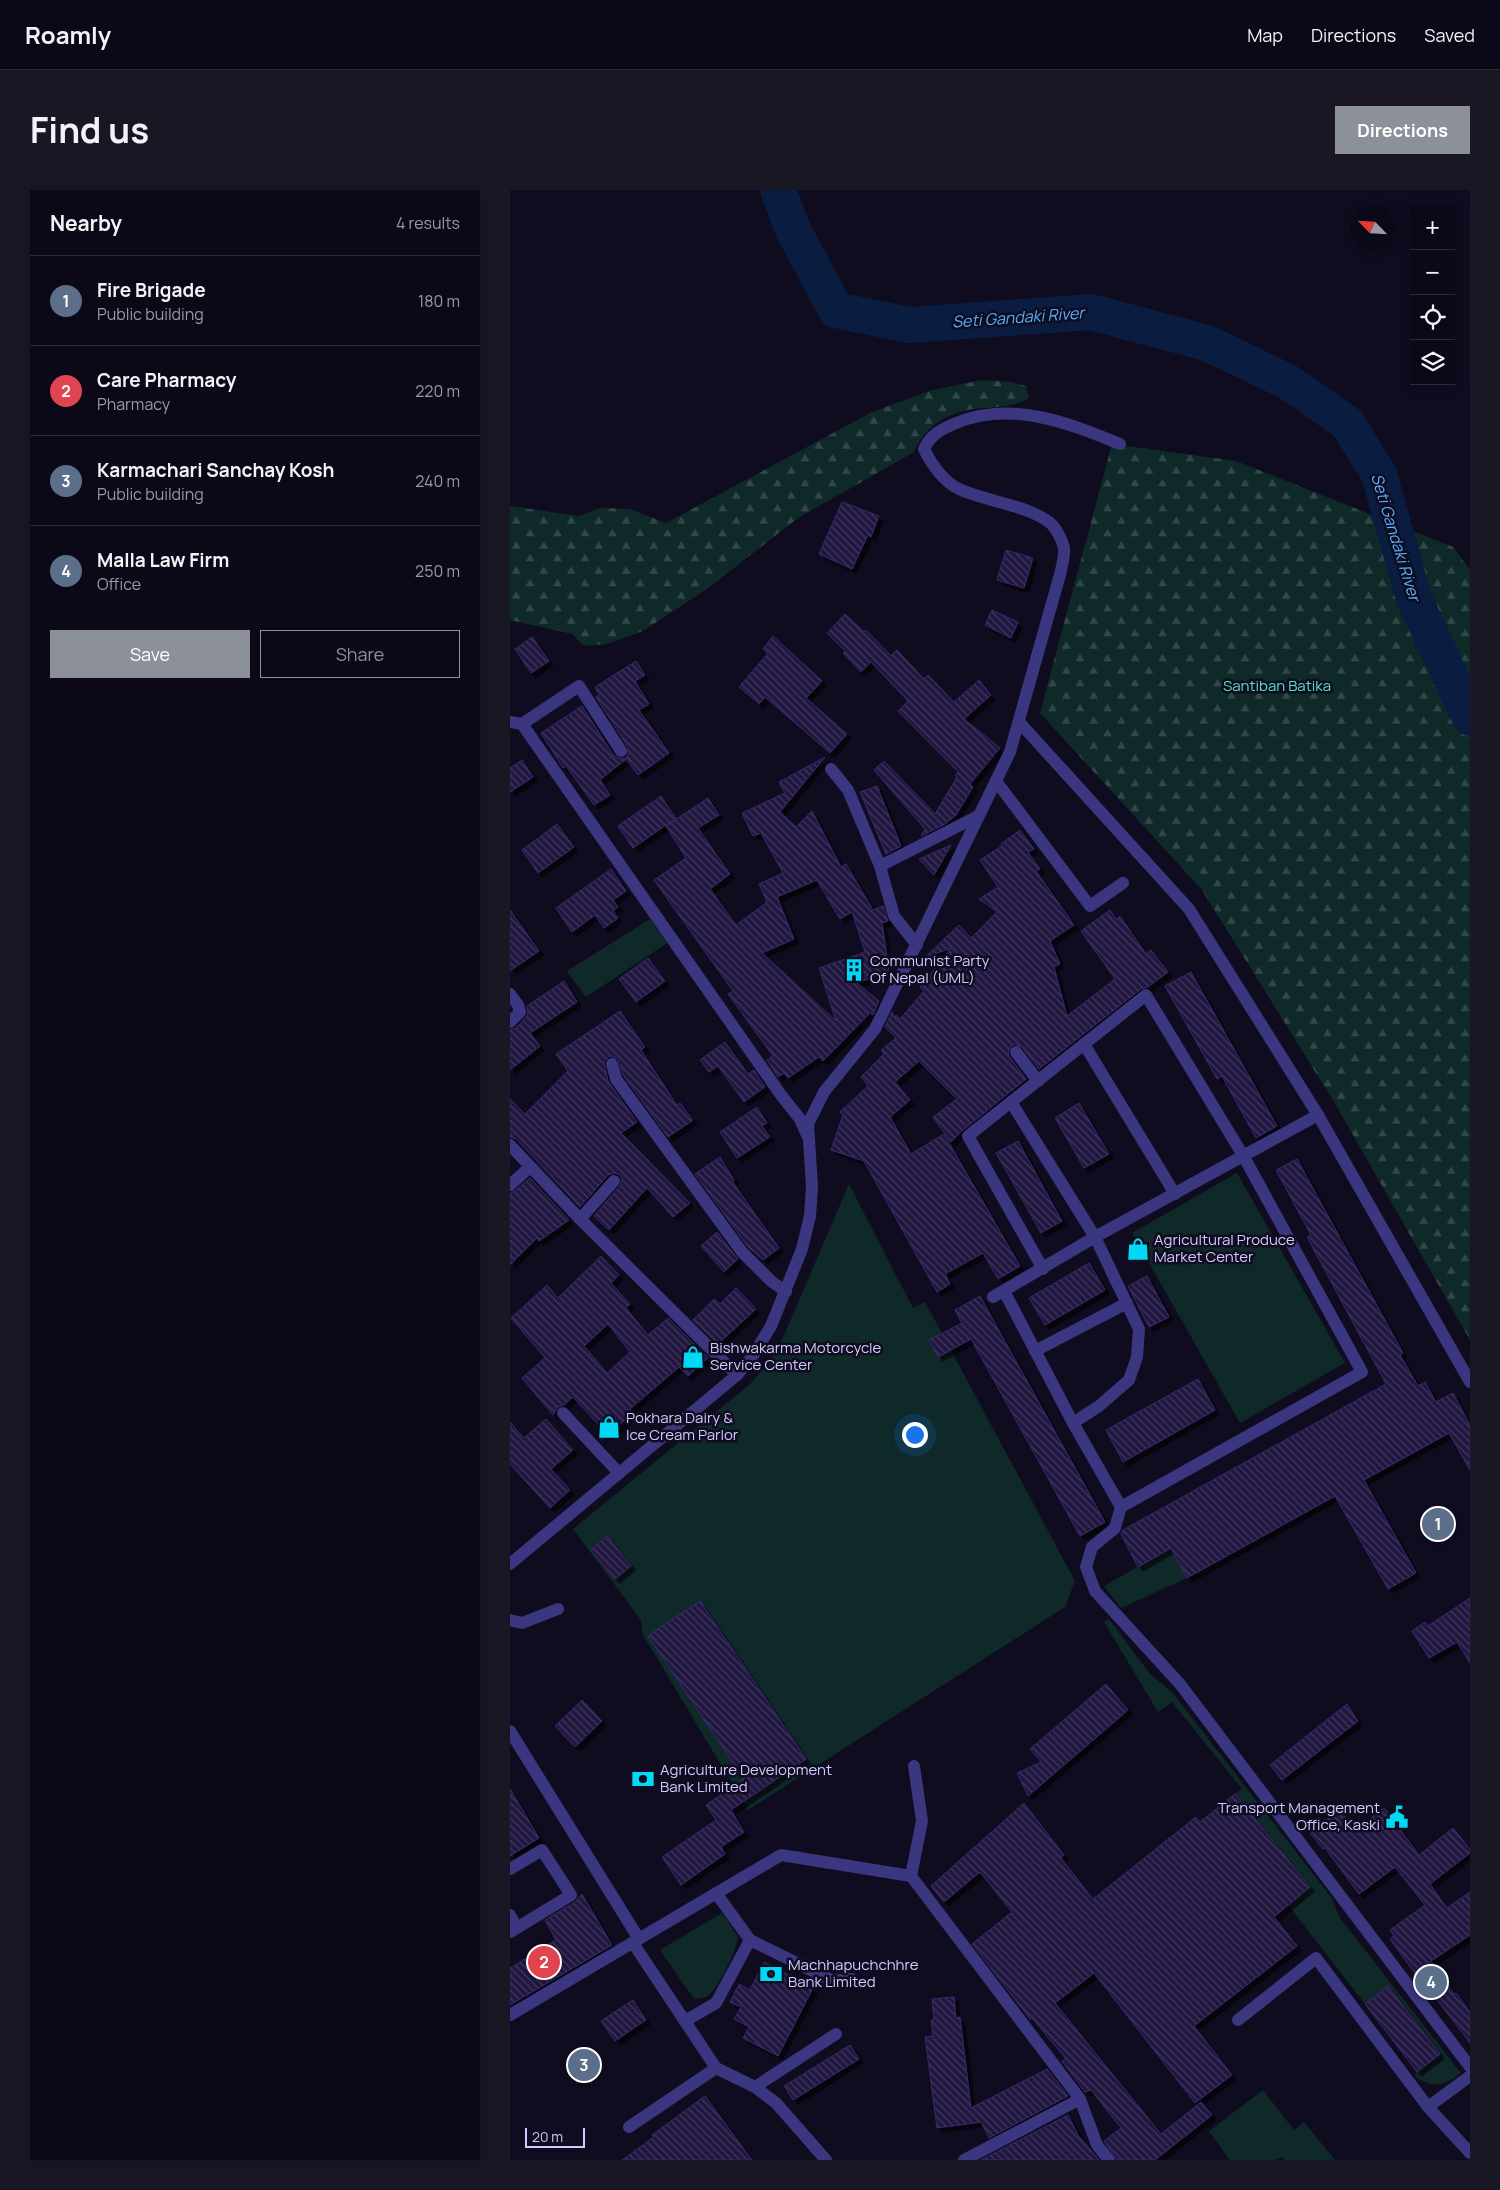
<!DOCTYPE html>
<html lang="en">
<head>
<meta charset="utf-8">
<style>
  body { margin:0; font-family:Manrope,sans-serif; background:#191724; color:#f1f3f6 }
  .controls { position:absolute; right:15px; top:15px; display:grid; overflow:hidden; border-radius:0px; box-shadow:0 2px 12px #0003 }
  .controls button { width:45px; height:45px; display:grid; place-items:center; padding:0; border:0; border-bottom:1px solid #2b2a36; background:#0b0917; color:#f1f3f6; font:25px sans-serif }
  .compass { position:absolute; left:840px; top:15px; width:45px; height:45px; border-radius:50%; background:#0b0917; box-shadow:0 2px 12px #0003; rotate:295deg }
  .scale { position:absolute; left:15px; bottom:12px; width:60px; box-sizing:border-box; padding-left:5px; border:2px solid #d1caff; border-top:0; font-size:14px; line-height:18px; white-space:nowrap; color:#d1caff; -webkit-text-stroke:4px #0f0c1f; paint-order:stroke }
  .you { position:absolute; left:404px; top:1244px; width:18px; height:18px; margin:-12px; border:4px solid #fff; border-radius:50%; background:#1a73e8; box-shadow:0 0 0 8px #1a73e833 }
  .badge { display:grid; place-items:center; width:32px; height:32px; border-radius:50%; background:#8c9099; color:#fff; font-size:16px; font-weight:700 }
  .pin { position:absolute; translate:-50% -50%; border:2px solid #fff; box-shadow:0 1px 5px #0006 }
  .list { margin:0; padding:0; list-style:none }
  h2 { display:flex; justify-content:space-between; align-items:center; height:65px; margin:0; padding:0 20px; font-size:21px }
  h2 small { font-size:16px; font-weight:400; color:#9a9aa1 }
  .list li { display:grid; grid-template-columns:32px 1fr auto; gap:15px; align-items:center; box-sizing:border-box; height:90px; padding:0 20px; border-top:1px solid #2b2a36 }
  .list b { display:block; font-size:19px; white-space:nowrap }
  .list p { margin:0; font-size:16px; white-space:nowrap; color:#9a9aa1 }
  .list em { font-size:16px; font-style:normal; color:#9a9aa1 }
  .actions { display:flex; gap:10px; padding:15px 20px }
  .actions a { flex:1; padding:11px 0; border:1px solid #8c9099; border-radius:0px; text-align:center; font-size:18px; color:#8c9099 }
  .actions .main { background:#8c9099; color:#fff }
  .icon { flex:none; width:28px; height:28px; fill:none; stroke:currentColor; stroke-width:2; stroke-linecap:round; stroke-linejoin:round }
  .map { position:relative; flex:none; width:960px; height:1970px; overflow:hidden; border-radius:0px }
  header { display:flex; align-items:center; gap:30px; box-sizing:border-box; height:70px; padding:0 25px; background:#0b0917; border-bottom:1px solid #2b2a36 }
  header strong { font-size:24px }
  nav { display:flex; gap:28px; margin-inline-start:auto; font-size:18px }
  .intro { display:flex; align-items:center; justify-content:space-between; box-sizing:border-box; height:120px; padding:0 30px }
  h1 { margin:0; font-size:35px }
  .button { padding:12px 22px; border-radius:0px; background:#8c9099; color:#fff; font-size:18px; font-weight:700 }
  main { display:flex; gap:30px; padding:0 30px }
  aside { flex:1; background:#0b0917; border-radius:0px; box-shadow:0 2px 12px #0003 }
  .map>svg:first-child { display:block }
  .green { fill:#0f2929 }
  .forest { fill:url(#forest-firs) }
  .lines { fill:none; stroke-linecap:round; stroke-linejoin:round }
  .river { stroke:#0a1d40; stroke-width:36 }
  .building { fill:url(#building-back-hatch); stroke:#37296d; fill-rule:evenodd; filter:url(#shadow) }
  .service { stroke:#3a367f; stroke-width:12 }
  .minor { stroke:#3a367f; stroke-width:12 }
  .labels { text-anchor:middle; stroke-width:5; stroke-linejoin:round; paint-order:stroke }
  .park-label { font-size:15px; fill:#54e1c0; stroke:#0f0c1f }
  .poi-label { font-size:15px; fill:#d1caff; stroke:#0f0c1f; text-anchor:start }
  .water-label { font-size:16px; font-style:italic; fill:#58afff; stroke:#0f0c1f }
</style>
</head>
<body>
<header>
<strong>Roamly</strong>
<nav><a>Map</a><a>Directions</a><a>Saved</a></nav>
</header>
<div class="intro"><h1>Find us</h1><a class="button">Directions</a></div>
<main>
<aside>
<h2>Nearby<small>4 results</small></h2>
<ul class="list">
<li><span class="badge" style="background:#5c6f8a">1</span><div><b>Fire Brigade</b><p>Public building</p></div><em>180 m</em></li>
<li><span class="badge" style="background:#e0444e">2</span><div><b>Care Pharmacy</b><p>Pharmacy</p></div><em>220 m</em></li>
<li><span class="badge" style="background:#5c6f8a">3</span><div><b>Karmachari Sanchay Kosh</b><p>Public building</p></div><em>240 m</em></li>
<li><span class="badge" style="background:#5c6f8a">4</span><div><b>Malla Law Firm</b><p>Office</p></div><em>250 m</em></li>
</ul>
<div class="actions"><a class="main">Save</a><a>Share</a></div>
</aside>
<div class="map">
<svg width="960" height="1970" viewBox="0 0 960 1970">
  <defs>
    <pattern id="forest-firs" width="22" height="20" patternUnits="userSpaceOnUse" patternTransform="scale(1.25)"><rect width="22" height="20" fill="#0f2929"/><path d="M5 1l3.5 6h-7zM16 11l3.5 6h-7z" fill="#314749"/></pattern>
    <pattern id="building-back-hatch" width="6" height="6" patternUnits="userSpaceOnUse" patternTransform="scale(1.25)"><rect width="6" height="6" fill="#201840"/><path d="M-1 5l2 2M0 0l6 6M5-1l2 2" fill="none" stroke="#3f385d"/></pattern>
    <filter id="shadow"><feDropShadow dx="4.5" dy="4.5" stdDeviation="0" flood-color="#0009"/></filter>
  </defs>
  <rect width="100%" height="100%" fill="#0f0c1f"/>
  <!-- green -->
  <g class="green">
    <path d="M140 729 157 753 76 807 57 781Z"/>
    <path d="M727 983 835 1173 730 1233 622 1043Z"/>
    <path d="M339 994 403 1118 415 1112 565 1391 555 1417 238 1620 133 1445 131 1430 63 1339 239 1195 259 1173 275 1143Z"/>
    <path d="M661 1358 677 1388 611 1418 594 1396Z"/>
    <path d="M599 1429 640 1484 662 1502 821 1707 830 1728 951 1883C933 1897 922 1899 904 1885L907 1882 877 1797 855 1814 778 1715 799 1697 725 1604 732 1599 662 1512 648 1522 594 1432Z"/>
    <path d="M212 1723 228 1747C227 1759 207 1802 196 1807 193 1808 187 1808 184 1809L150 1760Z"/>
    <path d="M753 1900 784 1940 794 1932 825 1970H774L772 1967 765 1970H720L699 1941Z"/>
  </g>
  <!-- forest -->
  <g class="forest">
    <path d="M471 190 502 192 516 196 519 208C502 218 482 217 463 219 436 223 414 238 404 262L288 328 197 399 133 441 97 454 74 456 62 444 0 430V316L69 326 90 318 120 319 156 333 362 222 419 201Z"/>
    <path d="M602 254 726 271 943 357 960 380V1150L824 912 692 700 530 523Z"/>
  </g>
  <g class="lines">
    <!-- river -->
    <path class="river" d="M268 0 283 40 326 120 399 135 581 122 697 153 778 192 837 233 869 284 904 409 960 528"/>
  </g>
  <!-- building -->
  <g class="building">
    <path d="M332 312 369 326 361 347 358 345 342 379 309 364Z"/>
    <path d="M496 360 523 368 514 398 487 390Z"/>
    <path d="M482 420 508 432 501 448 475 435Z"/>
    <path d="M335 424 354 442 356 440 381 466 387 460 414 489 418 485 444 512 469 490 481 505 454 529 490 558 460 594 463 597 446 625 435 634 411 646 415 639 364 580 374 571 425 624 447 587 445 586 448 582 388 521 398 511 361 472 351 482 333 463 335 461 317 443Z"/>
    <path d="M263 446 312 491 296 508 337 544 320 563 255 507 249 514 229 497 258 463 253 459Z"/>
    <path d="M22 447 39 471 21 483 5 459Z"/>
    <path d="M126 471 135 485 125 491 139 514 129 520 159 563 128 585 116 569 90 590 100 605 84 615 56 576 53 578 31 543 72 516 104 566 111 569 116 568 118 564V557L86 507 89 505 85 497Z"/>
    <path d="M315 567 270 622 286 637 302 621 331 677 336 674 363 720 373 716 378 731 372 733 379 781 347 793 369 811 363 825 360 823 313 871 309 867 278 888 274 883 268 887 257 870 263 866 218 804 223 801 144 690 176 668 156 636 198 608 209 625 188 638 220 684 200 699 226 735 260 710 257 712 249 694 273 683 251 643 243 646 232 623 275 603 269 592ZM307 690 330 729 342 722 355 762 309 778 326 831 252 763 284 749 267 707Z"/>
    <path d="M12 570 23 587 0 602V578Z"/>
    <path d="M367 596 391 656 376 664 350 602Z"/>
    <path d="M151 606 166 628 123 658 108 636Z"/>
    <path d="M47 634 64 657 28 683 12 660Z"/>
    <path d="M510 640 524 659 518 662 530 679 526 681 564 735 540 751 550 774 544 777 557 826 605 789 571 741 600 720 606 729 610 726 636 764 641 760 658 782 638 797 631 799 529 879 512 857 505 854 501 856 498 863 499 866 516 889 453 940 441 952 423 927 447 909 409 871 385 892 400 910 380 927 401 964 434 944 510 1076 488 1089 473 1063 435 1084 440 1094 427 1102 354 971 321 960 333 925 330 922 358 896 351 887 374 864 371 860 386 848 375 837 382 822 385 828 386 825 390 829 414 801 410 797 441 758 414 768 449 735 461 748 487 722 469 709 488 697 470 670 492 656 491 654Z"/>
    <path d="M441 655 424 685 409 669Z"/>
    <path d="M101 679 116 701 103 710 108 717 103 721 108 728 94 738 85 725 62 742 46 718Z"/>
    <path d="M0 720 29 761 0 781Z"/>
    <path d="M138 768 155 791 126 812 109 789Z"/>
    <path d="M681 782 767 936 746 948 712 886 707 889 655 796Z"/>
    <path d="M54 791 67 812 20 843 30 856 0 880V840L6 838 16 827 18 824 17 816Z"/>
    <path d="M110 821 135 857 131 860 167 915 170 913 183 930 158 947 113 885 108 869 100 866 94 872 98 891 127 932 111 943 180 1013 163 1027 137 998 99 1040 84 1026 110 996 112 989 110 985 105 983 98 985 70 1017 6 949 0 947V909L15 924 58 881 46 864Z"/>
    <path d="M215 852 238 884 244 880 255 897 234 912 208 876 199 882 190 870Z"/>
    <path d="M569 913 599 964 574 978 545 928Z"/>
    <path d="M247 917 257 933 252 936 260 947 227 968 210 942Z"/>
    <path d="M508 951 552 1031 531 1043 486 963Z"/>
    <path d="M210 967 224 990 222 991 269 1058 253 1070 238 1057 185 984Z"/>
    <path d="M787 969 893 1163 890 1165 908 1196 915 1192 926 1212 943 1203 960 1235V1280L939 1243 854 1290 906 1383 878 1399 825 1306 677 1388 661 1358 628 1377 611 1344 613 1340 876 1194 797 1047 801 1045 766 980Z"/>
    <path d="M20 988 59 1030 29 1051 27 1048 0 1075V1003L5 1001Z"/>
    <path d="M207 1042 228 1069 214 1082 191 1056Z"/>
    <path d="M91 1066 109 1085 101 1093 120 1114 116 1118 138 1145 158 1128 198 1168 178 1186 169 1177 120 1219 123 1223 98 1245 63 1207 54 1215 48 1217 43 1225 12 1188 35 1168 1 1128 37 1095 48 1108ZM98 1134 120 1162 97 1183 74 1156Z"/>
    <path d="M579 1073 595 1100 535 1135 519 1108Z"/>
    <path d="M637 1086 659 1127 639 1137 618 1096Z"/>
    <path d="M226 1098 246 1119 208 1154 183 1130 204 1109 210 1114Z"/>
    <path d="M470 1106 595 1332 570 1346 461 1149 428 1167 419 1150 452 1133 445 1120Z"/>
    <path d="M688 1189 705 1220 613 1272 596 1240Z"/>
    <path d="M36 1229 63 1260 41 1279 60 1300 40 1318 0 1274V1232L14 1248Z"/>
    <path d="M97 1346 121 1376 105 1389 81 1360Z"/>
    <path d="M960 1408V1473L947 1452 919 1468 902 1441 915 1432 918 1436Z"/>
    <path d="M190 1411 296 1569 221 1620 234 1642 211 1657 215 1664 171 1695 152 1667 206 1630 196 1615 234 1589 138 1446Z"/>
    <path d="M596 1494 618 1520 518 1606 507 1583 531 1572 520 1559Z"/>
    <path d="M72 1510 92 1531 65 1557 45 1536Z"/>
    <path d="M837 1514 848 1531 772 1590 760 1575Z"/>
    <path d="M0 1599 29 1648 0 1666Z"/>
    <path d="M725 1604 800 1697 764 1727 787 1756 684 1836 722 1885 685 1913 584 1783 545 1813 651 1944 691 1912 702 1925 645 1970H607L594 1951 611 1938 581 1900 575 1902 552 1871 556 1869 522 1828 520 1829 462 1754 502 1722 470 1682 434 1712 421 1696 514 1613 554 1665 551 1668 583 1709 686 1627 690 1632Z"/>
    <path d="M874 1618 909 1665 943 1638 960 1659V1663L920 1694 937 1718 960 1702V1745L921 1771 944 1804 946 1803 960 1822V1853L924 1806 922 1807 880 1749 884 1746 880 1740 915 1715 885 1677 849 1704 815 1658 813 1659 800 1643 830 1620 845 1640Z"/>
    <path d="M72 1704 102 1755 0 1815V1778L46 1750 35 1730 65 1712Z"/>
    <path d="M254 1772 303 1798 268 1866 233 1848 239 1837 224 1829 231 1817 220 1812 229 1794 240 1800Z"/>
    <path d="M878 1796 930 1864 907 1882 855 1814Z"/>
    <path d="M444 1807 446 1828 450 1827 461 1918 537 1879 558 1906 479 1948 471 1932 427 1938 415 1847 423 1846 421 1830H424L422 1809Z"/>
    <path d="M123 1810 136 1830 105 1851 91 1831Z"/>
    <path d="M340 1855 349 1869 283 1910 274 1896Z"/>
    <path d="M195 1906 242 1970H112L144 1947 142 1945Z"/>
    <path d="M558 1925 568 1945 589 1970H471Z"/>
  </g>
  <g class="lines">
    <!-- service -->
    <g class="service">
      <path d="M486 591 580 716 613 693"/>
      <path d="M574 854 665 1004"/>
      <path d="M506 862 528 891"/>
      <path d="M501 912 585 1047 629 1139 627 1167 619 1190 589 1216 563 1233"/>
      <path d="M494 1101 563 1233 611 1317 852 1182 734 967 636 805 458 946 533 1079"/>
      <path d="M483 1107 585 1047 808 925"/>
      <path d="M525 1161 617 1113"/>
      <path d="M611 1317 605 1338 582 1357 576 1377 585 1401 670 1494 960 1877"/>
      <path d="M0 1430 12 1433 48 1419"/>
      <path d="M0 1679 32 1660 61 1705 0 1742"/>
      <path d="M401 1686 412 1631 404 1576"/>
      <path d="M0 1725 7 1738"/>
      <path d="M240 1750 323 1791 342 1789"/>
      <path d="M728 1830 806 1768 918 1917 960 1963"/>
      <path d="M175 1831 206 1813 240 1750 206 1703"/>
      <path d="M206 1878 245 1897 266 1913 316 1970"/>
      <path d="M245 1897 326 1844"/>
      <path d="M918 1917 960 1886"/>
      <path d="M454 1970 570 1909 587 1955 599 1970"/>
    </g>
    <!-- minor -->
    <g class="minor">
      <path d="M0 532 12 534 271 905 290 929 297 945"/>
      <path d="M510 533 679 719 808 925 960 1192"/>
      <path d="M12 534 69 496 111 561"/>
      <path d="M321 579 338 600 370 676 384 726 407 755"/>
      <path d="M370 676 468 626"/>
      <path d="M0 804 8 815 10 822 0 832"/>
      <path d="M102 874 106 889 232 1062 261 1091 276 1102"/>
      <path d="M0 955 70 1029 227 1185"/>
      <path d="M0 995 20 977"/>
      <path d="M70 1029 104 991"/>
      <path d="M53 1223 109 1283"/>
      <path d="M0 1374 227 1185 242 1167 261 1136 292 1059 300 1026 302 996 298 934 314 902 365 839 500 562 551 381C552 374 555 365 554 358 552 350 546 337 539 332 516 315 475 311 449 299 434 292 421 274 414 259 421 244 432 239 446 233 501 210 559 233 610 254"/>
      <path d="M0 1541 129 1749"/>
      <path d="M0 1825 271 1665 401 1686 570 1909"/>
      <path d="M119 1937 206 1878 123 1753"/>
    </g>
  </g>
  <!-- icons -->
  <defs>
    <symbol id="building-bare" viewBox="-9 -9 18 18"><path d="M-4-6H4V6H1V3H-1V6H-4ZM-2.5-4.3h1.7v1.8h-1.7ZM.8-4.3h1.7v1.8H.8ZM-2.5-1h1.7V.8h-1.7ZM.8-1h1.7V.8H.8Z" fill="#00d9f5" stroke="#0f0c1f" stroke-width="2.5" paint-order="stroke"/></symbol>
    <symbol id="shop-bare" viewBox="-9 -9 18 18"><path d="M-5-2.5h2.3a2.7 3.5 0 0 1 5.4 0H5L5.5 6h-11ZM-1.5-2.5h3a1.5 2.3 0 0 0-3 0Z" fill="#00d9f5" stroke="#0f0c1f" stroke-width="2.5" paint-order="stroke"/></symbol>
    <symbol id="bank-bare" viewBox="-9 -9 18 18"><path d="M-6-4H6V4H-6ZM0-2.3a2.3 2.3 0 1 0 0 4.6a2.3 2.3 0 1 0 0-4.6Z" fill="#00d9f5" stroke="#0f0c1f" stroke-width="2.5" paint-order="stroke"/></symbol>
    <symbol id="civic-bare" viewBox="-9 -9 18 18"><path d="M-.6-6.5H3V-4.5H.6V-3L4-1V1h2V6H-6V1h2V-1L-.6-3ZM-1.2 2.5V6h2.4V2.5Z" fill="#00d9f5" stroke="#0f0c1f" stroke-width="2.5" paint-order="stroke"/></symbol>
  </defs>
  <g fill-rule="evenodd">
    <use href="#building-bare" x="328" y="764" width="32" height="32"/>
    <use href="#shop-bare" x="612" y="1043" width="32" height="32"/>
    <use href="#shop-bare" x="167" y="1151" width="32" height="32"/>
    <use href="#shop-bare" x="83" y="1221" width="32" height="32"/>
    <use href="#bank-bare" x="117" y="1573" width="32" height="32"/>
    <use href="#civic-bare" x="871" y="1611" width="32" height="32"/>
    <use href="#bank-bare" x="245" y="1768" width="32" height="32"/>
  </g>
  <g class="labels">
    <!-- park labels -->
    <g class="park-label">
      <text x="767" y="501">Santiban Batika</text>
    </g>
    <!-- poi labels -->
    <g class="poi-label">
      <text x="360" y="776">Communist Party<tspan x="360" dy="17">Of Nepal (UML)</tspan></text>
      <text x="644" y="1055">Agricultural Produce<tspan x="644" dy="17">Market Center</tspan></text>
      <text x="200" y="1163">Bishwakarma Motorcycle<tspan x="200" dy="17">Service Center</tspan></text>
      <text x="116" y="1233">Pokhara Dairy &amp;<tspan x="116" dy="17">Ice Cream Parlor</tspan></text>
      <text x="150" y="1585">Agriculture Development<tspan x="150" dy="17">Bank Limited</tspan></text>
      <text x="870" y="1623" text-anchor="end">Transport Management<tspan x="870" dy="17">Office, Kaski</tspan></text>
      <text x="278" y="1780">Machhapuchchhre<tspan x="278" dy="17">Bank Limited</tspan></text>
    </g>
    <!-- water labels -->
    <g class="water-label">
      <text transform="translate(508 127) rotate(-4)" y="6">Seti Gandaki River</text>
      <text transform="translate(886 347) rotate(73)" y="6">Seti Gandaki River</text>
    </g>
  </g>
</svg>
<div class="controls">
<button>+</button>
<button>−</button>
<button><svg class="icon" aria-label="locate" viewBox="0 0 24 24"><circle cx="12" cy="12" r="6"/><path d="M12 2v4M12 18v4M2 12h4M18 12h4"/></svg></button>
<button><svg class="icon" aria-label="layers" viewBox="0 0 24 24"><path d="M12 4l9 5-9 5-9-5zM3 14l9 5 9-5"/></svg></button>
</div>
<svg class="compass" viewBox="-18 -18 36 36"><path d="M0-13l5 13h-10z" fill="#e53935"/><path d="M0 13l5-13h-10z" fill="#9a9aa1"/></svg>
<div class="scale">20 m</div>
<div class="you"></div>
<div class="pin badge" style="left:928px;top:1334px;background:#5c6f8a">1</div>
<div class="pin badge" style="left:34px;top:1772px;background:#e0444e">2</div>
<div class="pin badge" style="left:74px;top:1875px;background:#5c6f8a">3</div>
<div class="pin badge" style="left:921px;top:1792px;background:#5c6f8a">4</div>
</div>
</main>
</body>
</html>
